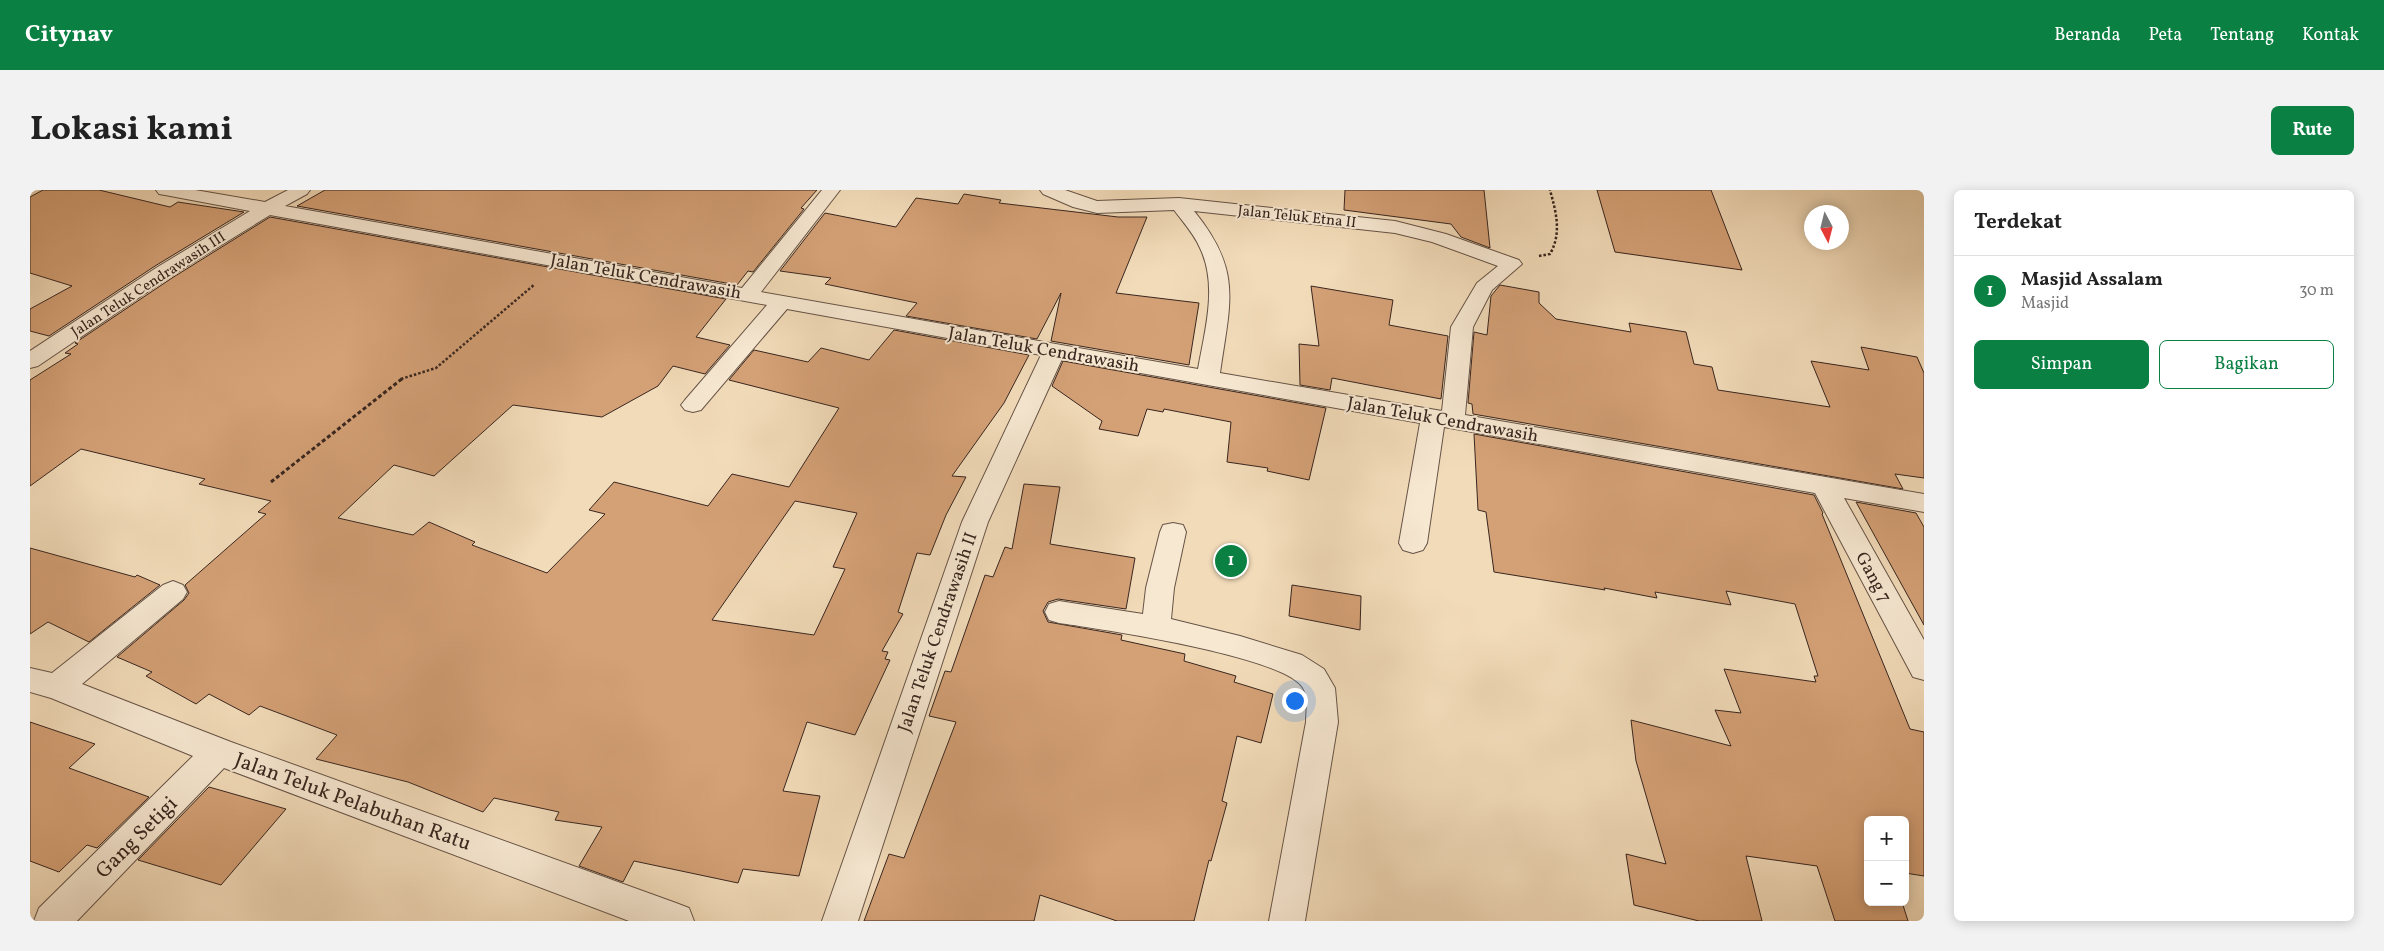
<!DOCTYPE html>
<html lang="id">
<head>
<meta charset="utf-8">
<style>
  body { margin:0; font-family:Vollkorn,serif; background:#f2f2f2; color:#222 }
  .controls { position:absolute; right:15px; bottom:15px; display:grid; overflow:hidden; border-radius:8px; box-shadow:0 2px 12px #0003 }
  .controls button { width:45px; height:45px; display:grid; place-items:center; padding:0; border:0; border-bottom:1px solid #e0e0e0; background:#fff; color:#222; font:25px sans-serif }
  .compass { position:absolute; left:1774px; top:15px; width:45px; height:45px; border-radius:50%; background:#fff; box-shadow:0 2px 12px #0003; rotate:173deg }
  .you { position:absolute; left:1264px; top:510px; width:18px; height:18px; margin:-12px; border:4px solid #fff; border-radius:50%; background:#1a73e8; box-shadow:0 0 0 8px #1a73e833 }
  .badge { display:grid; place-items:center; width:32px; height:32px; border-radius:50%; background:#0b8043; color:#fff; font-size:16px; font-weight:700 }
  .pin { position:absolute; translate:-50% -50%; border:2px solid #fff; box-shadow:0 1px 5px #0006 }
  .list { margin:0; padding:0; list-style:none }
  h2 { display:flex; justify-content:space-between; align-items:center; height:65px; margin:0; padding:0 20px; font-size:21px }
  h2 small { font-size:16px; font-weight:400; color:#767676 }
  .list li { display:grid; grid-template-columns:32px 1fr auto; gap:15px; align-items:center; box-sizing:border-box; height:70px; padding:0 20px; border-top:1px solid #e0e0e0 }
  .list b { display:block; font-size:19px; white-space:nowrap }
  .list p { margin:0; font-size:16px; white-space:nowrap; color:#767676 }
  .list em { font-size:16px; font-style:normal; color:#767676 }
  .actions { display:flex; gap:10px; padding:15px 20px }
  .actions a { flex:1; padding:11px 0; border:1px solid #0b8043; border-radius:8px; text-align:center; font-size:18px; color:#0b8043 }
  .actions .main { background:#0b8043; color:#fff }
  .map { position:relative; flex:none; width:1894px; height:731px; overflow:hidden; border-radius:8px }
  header { display:flex; align-items:center; gap:30px; box-sizing:border-box; height:70px; padding:0 25px; background:#0b8043; color:#fff }
  header strong { font-size:24px }
  nav { display:flex; gap:28px; margin-inline-start:auto; font-size:18px }
  .intro { display:flex; align-items:center; justify-content:space-between; box-sizing:border-box; height:120px; padding:0 30px }
  h1 { margin:0; font-size:35px }
  .button { padding:12px 22px; border-radius:8px; background:#0b8043; color:#fff; font-size:18px; font-weight:700 }
  main { display:flex; gap:30px; padding:0 30px }
  aside { flex:1; background:#fff; border-radius:8px; box-shadow:0 2px 12px #0003 }
  .map>svg:first-child { display:block }
  .building { fill:#d4a076; stroke:#38261f; fill-rule:evenodd }
  .lines { fill:none; stroke-linecap:round; stroke-linejoin:round }
  .minor-casing { stroke:#665346; stroke-width:2 }
  .path-far1 { stroke:#38261f; stroke-width:2.5; stroke-dasharray:2.5 2; stroke-linecap:butt }
  .path { stroke:#38261f; stroke-width:3; stroke-dasharray:4 2.5; stroke-linecap:butt }
  .minor { fill:#f7e8d2; fill-rule:evenodd }
  .labels { text-anchor:middle; stroke-width:4; stroke-linejoin:round; paint-order:stroke }
  .far-street-label { font-size:15px; fill:#38261f; stroke:#f7e8d2 }
  .street-label { font-size:18px; fill:#38261f; stroke:#f7e8d2 }
  .near-street-label { font-size:21px; fill:#38261f; stroke:#f7e8d2 }
</style>
</head>
<body>
<header>
<strong>Citynav</strong>
<nav><a>Beranda</a><a>Peta</a><a>Tentang</a><a>Kontak</a></nav>
</header>
<div class="intro"><h1>Lokasi kami</h1><a class="button">Rute</a></div>
<main>
<div class="map">
<svg width="1894" height="731" viewBox="0 0 1894 731">
  <rect width="100%" height="100%" fill="#f2dbb9"/>
  <filter id="stains"><feTurbulence type="fractalNoise" baseFrequency=".004" numOctaves="4"/><feColorMatrix values="0 0 0 0 .2 0 0 0 0 .09 0 0 0 0 .02 0 0 0 .5 -.17"/></filter>
  <radialGradient id="worn" r=".72"><stop offset=".6" stop-color="#630" stop-opacity="0"/><stop offset="1" stop-color="#630" stop-opacity=".3"/></radialGradient>
  <!-- building -->
  <g class="building">
    <path d="M13 0H69L140 17 148 12 214 22 125 76 19 146 0 141V119L42 96 0 83V7Z"/>
    <path d="M295 0H787L771 18 774 19 723 82 718 81 707 95 267 16Z"/>
    <path d="M1315 0H1454L1460 58 1431 47 1421 34 1314 20Z"/>
    <path d="M1567 0H1681L1712 80 1585 62Z"/>
    <path d="M934 4 971 10 969 13 1088 27H1117L1086 103 1169 113 1159 175 1021 151 1031 103 1007 149 876 126 887 113 795 94 801 88 750 81 795 23 866 37 886 8 928 14Z"/>
    <path d="M240 27 696 109 666 147 700 155 675 184 643 176 628 196 572 227 483 215 404 286 364 275 308 328 383 345 399 332 445 352 442 355 517 383 575 324 559 320 584 292 678 316 702 284 759 297 809 218 699 190 724 160 778 172 791 158 839 170 864 140 999 165 974 213 922 286 936 287 916 325 900 365 887 363 868 422 873 424 852 461 858 462 855 469 860 470 825 545 777 532 753 601 790 606 769 686 713 679 708 693 604 671 593 692 549 676 572 637 525 630 529 622 464 608 453 622 378 592 286 569 307 545 230 516 219 525 179 504 166 514 116 486 122 482 87 467 154 410 159 403 155 395 236 324 228 322 241 311 169 294 175 289 51 259 0 296V190L41 164 35 163 48 154 45 153 142 88ZM765 311 827 323 803 377 815 379 784 445 682 430Z"/>
    <path d="M1470 95 1509 102V113L1526 129 1601 142 1599 133 1656 142 1664 174 1682 177 1688 200 1800 217 1781 171 1839 180 1831 157 1887 167 1894 183V288L1865 284 1873 299 1443 224 1442 214 1438 213 1444 142 1457 145 1461 106Z"/>
    <path d="M1281 96 1363 110 1359 135 1418 146 1411 209 1302 188 1300 200 1270 195 1269 154 1289 156Z"/>
    <path d="M1033 171 1296 218 1279 290 1237 281 1238 278 1197 272 1201 232 1134 219 1133 222 1117 219 1108 246 1069 239 1072 231 1022 196Z"/>
    <path d="M1444 244 1784 305 1793 323 1792 324 1880 539 1894 542V686L1875 683V630H1838V712H1872L1878 731H1805L1787 676 1716 666 1732 731H1669L1604 715 1596 664 1636 674 1606 571 1601 530 1701 556 1685 520 1711 523 1694 479 1786 492 1784 486H1788L1765 414 1696 401 1701 415 1625 402 1627 408 1574 398 1575 400 1464 382 1456 322 1448 320Z"/>
    <path d="M994 294 1030 297 1020 354 1105 368 1096 419 1028 409 1018 412 1013 421 1018 432 1092 445 1091 450 1155 464 1154 471 1206 486 1204 492 1243 504 1231 553 1207 546 1192 611 1197 613 1181 671 1179 670 1164 731H1087L1010 705 1004 731H834L859 664 874 668 926 532 899 526 915 481 921 482 955 385 963 387 975 357 982 359Z"/>
    <path d="M1826 312 1886 323 1894 337V435Z"/>
    <path d="M0 358 105 387 107 385 130 395 59 452 18 432 0 444Z"/>
    <path d="M1262 395 1331 406 1330 440 1259 426Z"/>
    <path d="M0 532 65 554 39 578 119 607 67 658 57 655 29 682 0 671Z"/>
    <path d="M179 597 256 619 191 695 108 670Z"/>
  </g>
  <g class="lines">
    <defs>
      <g id="minor">
        <path d="M126 0H165L235 12 258 0H280L277 4 255 16 712 98 792 0H810L731 102 1168 179C1175 140 1188 95 1170 58 1164 44 1153 32 1144 20L1067 23 1043 17 1013 4 1010 0H1035L1067 11 1149 8 1365 31 1416 44 1489 70 1492 74 1462 100 1443 137 1435 225 1894 304V322L1814 308 1894 450V490L1883 487 1785 303 1414 237 1397 353 1393 360 1383 363 1373 360 1369 353 1390 233 1032 169 958 332 828 731H792L932 332 1011 165 757 119 671 220 663 222 655 220 651 215 655 210 737 115 240 25 141 86 8 176 0 178V161L126 78 220 21 135 5 129 4ZM1164 21 1365 43 1402 52 1468 76 1447 93 1421 137 1412 221 1190 183C1200 112 1213 81 1164 21Z"/>
        <path d="M1143 333 1153 335 1156 342 1144 398 1141 429 1210 446 1272 465 1294 479 1305 498 1308 532 1275 731H1239L1276 532C1276 522 1279 507 1273 498 1254 466 1071 439 1029 433L1019 430 1015 422 1019 414 1029 411 1113 424 1116 398 1130 342 1133 335Z"/>
        <path d="M143 391 153 395 157 402 153 409 52 494 201 552 646 713 659 718 664 731H599L194 578 47 731H4L9 718 163 566 21 508 0 502V478L22 483 133 395Z"/>
      </g>
    </defs>
    <!-- minor casing -->
    <use href="#minor" class="minor-casing"/>
    <!-- path-far1 -->
    <g class="path-far1">
      <path d="M1509 66 1520 64C1532 43 1526 22 1520 0"/>
      <path d="M371 189 406 178 505 94"/>
    </g>
    <!-- path -->
    <path class="path" d="M241 292 373 188"/>
    <!-- minor -->
    <use href="#minor" class="minor"/>
  </g>
  <g class="labels">
    <!-- far-street labels -->
    <g class="far-street-label">
      <text transform="translate(1267 26) rotate(6)" y="5">Jalan Teluk Etna II</text>
      <text transform="translate(118 94) rotate(-33)" y="5">Jalan Teluk Cendrawasih III</text>
    </g>
    <!-- street labels -->
    <g class="street-label">
      <text transform="translate(616 86) rotate(10)" y="6">Jalan Teluk Cendrawasih</text>
      <text transform="translate(1014 159) rotate(10)" y="6">Jalan Teluk Cendrawasih</text>
      <text transform="translate(1413 229) rotate(10)" y="6">Jalan Teluk Cendrawasih</text>
      <text transform="translate(1844 387) rotate(61)" y="6">Gang 7</text>
      <text transform="translate(907 442) rotate(-71)" y="6">Jalan Teluk Cendrawasih II</text>
    </g>
    <!-- near-street labels -->
    <g class="near-street-label">
      <text transform="translate(323 611) rotate(20)" y="7">Jalan Teluk Pelabuhan Ratu</text>
      <text transform="translate(106 647) rotate(-45)" y="7">Gang Setigi</text>
    </g>
  </g>
  <rect width="100%" height="100%" filter="url(#stains)"/>
  <rect width="100%" height="100%" fill="url(#worn)"/>
</svg>
<div class="controls">
<button>+</button>
<button>−</button>
</div>
<svg class="compass" viewBox="-18 -18 36 36"><path d="M0-13l5 13h-10z" fill="#e53935"/><path d="M0 13l5-13h-10z" fill="#767676"/></svg>
<div class="you"></div>
<div class="pin badge" style="left:1201px;top:371px">1</div>
</div>
<aside>
<h2>Terdekat<small></small></h2>
<ul class="list">
<li><span class="badge">1</span><div><b>Masjid Assalam</b><p>Masjid</p></div><em>30 m</em></li>
</ul>
<div class="actions"><a class="main">Simpan</a><a>Bagikan</a></div>
</aside>
</main>
</body>
</html>
